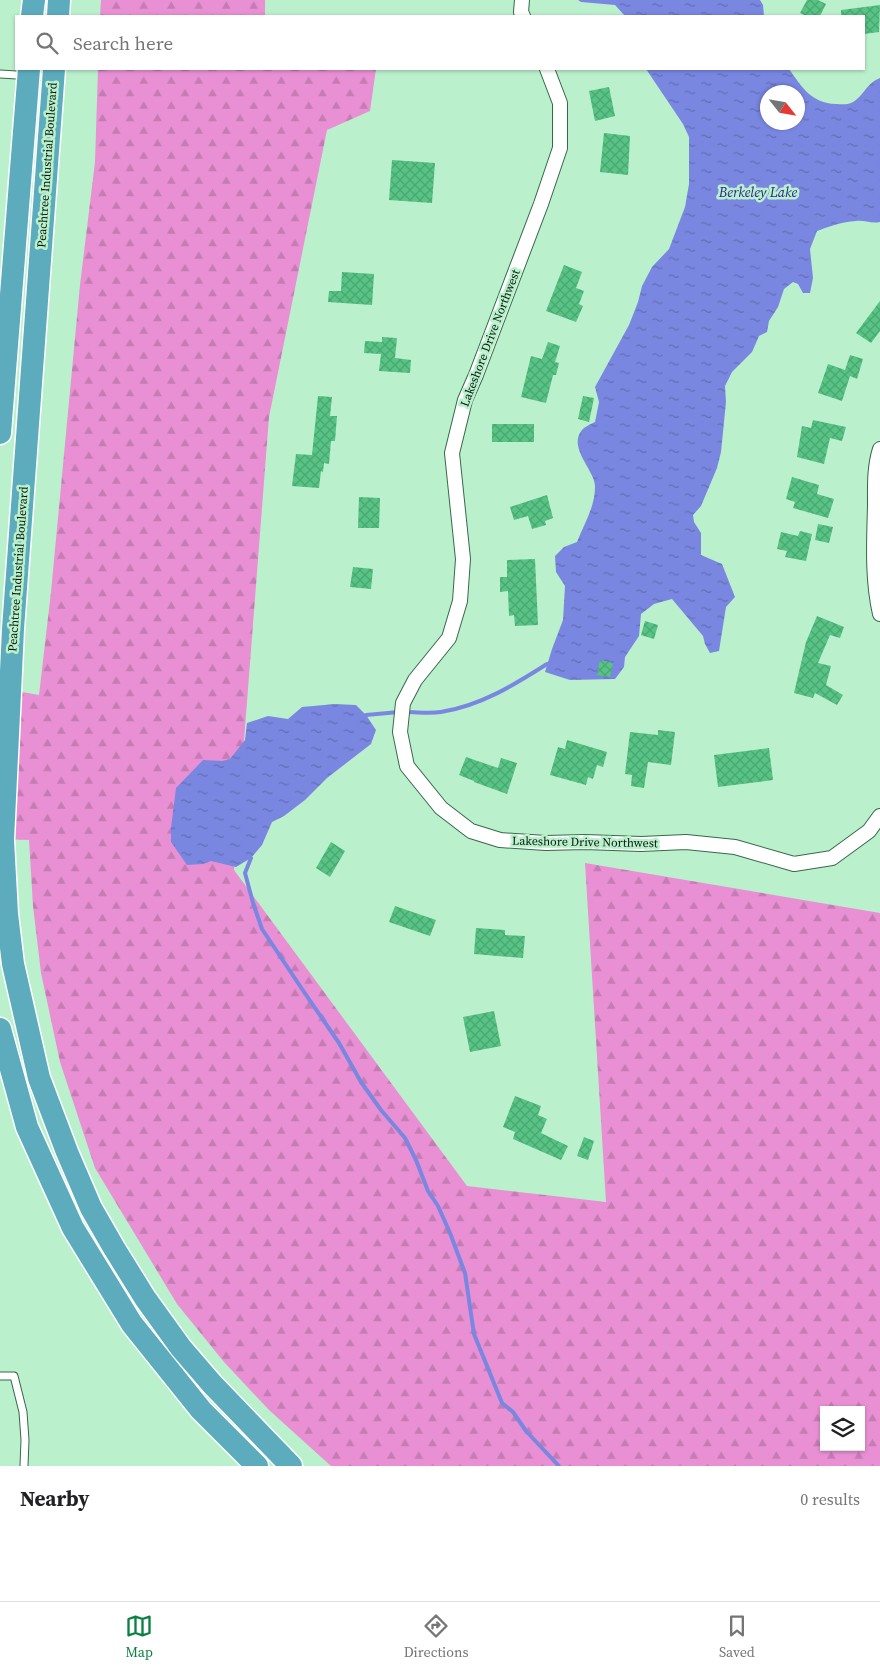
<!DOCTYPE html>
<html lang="en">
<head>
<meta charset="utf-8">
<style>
  body { margin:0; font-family:"Source Serif 4",serif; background:#f2f2f2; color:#202124 }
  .controls { position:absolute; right:15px; bottom:15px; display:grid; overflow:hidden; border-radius:0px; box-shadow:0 1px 4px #0004 }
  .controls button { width:45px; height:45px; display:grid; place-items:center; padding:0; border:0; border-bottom:1px solid #e0e0e0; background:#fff; color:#202124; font:25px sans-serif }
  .compass { position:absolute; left:760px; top:85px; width:45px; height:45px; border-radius:50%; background:#fff; box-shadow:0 1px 4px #0004; rotate:121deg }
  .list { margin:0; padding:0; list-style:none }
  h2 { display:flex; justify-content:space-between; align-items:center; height:65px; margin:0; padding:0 20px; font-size:21px }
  h2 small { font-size:16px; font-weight:400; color:#757577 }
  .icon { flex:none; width:28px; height:28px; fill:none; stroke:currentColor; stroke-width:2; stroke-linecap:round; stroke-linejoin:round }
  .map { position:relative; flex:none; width:880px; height:1466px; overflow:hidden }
  .search { position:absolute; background:#fff; box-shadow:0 1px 4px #0004; left:15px; right:15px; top:15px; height:55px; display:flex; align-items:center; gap:12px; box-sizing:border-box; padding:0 18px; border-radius:0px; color:#757577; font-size:19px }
  .sheet { height:135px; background:#fff }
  nav { display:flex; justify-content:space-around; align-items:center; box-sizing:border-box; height:70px; border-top:1px solid #e0e0e0; background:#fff; font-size:14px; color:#757577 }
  nav a { display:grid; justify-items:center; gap:2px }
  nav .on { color:#0b8043 }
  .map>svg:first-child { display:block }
  .forest { fill:url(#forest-firs); fill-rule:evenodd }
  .water { fill:url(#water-ripples); fill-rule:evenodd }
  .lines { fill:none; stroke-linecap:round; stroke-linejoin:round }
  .stream { stroke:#7a87e1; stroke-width:4 }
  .building { fill:url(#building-cross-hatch) }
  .service-casing { stroke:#37684b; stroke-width:9 }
  .minor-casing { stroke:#37684b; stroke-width:16 }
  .trunk-casing { stroke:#fff; stroke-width:25 }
  .service { stroke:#fff; stroke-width:7 }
  .minor { stroke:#fff; stroke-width:14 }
  .trunk { stroke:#5cacbe; stroke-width:22 }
  .labels { text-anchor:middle; stroke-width:5; stroke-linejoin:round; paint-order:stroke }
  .street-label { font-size:12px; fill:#03170b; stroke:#bbf0cd }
  .water-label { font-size:14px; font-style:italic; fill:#2a258e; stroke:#bbf0cd }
</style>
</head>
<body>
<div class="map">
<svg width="880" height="1466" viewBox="0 0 880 1466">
  <defs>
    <pattern id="forest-firs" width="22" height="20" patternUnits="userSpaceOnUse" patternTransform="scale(1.25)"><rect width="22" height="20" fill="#e890d3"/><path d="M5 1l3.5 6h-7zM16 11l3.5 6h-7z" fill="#c57bb4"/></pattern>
    <pattern id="water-ripples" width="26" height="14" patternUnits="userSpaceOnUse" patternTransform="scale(1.25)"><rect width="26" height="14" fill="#7a87e1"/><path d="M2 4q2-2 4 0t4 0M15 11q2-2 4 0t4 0" fill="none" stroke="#626db5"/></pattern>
    <pattern id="building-cross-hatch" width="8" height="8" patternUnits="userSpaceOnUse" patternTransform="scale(1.25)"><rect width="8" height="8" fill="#57c385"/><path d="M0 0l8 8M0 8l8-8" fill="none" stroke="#4aa772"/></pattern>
  </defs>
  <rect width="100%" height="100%" fill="#bbf0cd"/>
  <!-- forest -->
  <g class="forest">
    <path d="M101 0H265V16H100Z"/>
    <path d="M98 69H376L370 111 327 130 269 417 234 870 467 1186 606 1202 585 863 880 913V1466H331L269 1410 224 1362 177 1304 95 1168 60 1062 41 973 33 906 29 840 0 839V688L39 695 51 592 80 285 95 162ZM824 1410H861V1447H824Z"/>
  </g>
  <!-- water -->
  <g class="water">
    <path d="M578 0H760L763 5 764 16H625L615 5 581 2Z"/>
    <path d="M646 69H789C802 87 811 103 836 104 840 104 847 105 851 103 863 98 865 84 880 78V222C872 224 864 220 856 221 842 222 830 226 817 231L810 249 813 278 810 293H803L798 284 793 282 784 289 778 307 769 321 767 332 759 336 752 352 732 372 725 386 726 402 721 452 717 468 701 506 693 515 694 522 701 533V555L722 564 735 597 726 607 719 651 710 653 705 644 703 636 672 599 654 604 641 614 639 636 625 657 624 667 615 679 570 680 545 672 552 649 563 620 565 586 556 572 555 556 564 547 577 542C584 524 595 507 595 487 596 471 567 448 582 430 584 427 591 424 595 422L599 402 595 387 629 325 638 302 642 286 652 267 669 249 685 207 689 184V137L683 124ZM768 92H798V122H768Z"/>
    <path d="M335 704 356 705 366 715 376 730 371 744 327 778 305 800 284 816 272 822 262 845 251 858 236 867 211 861 203 864 187 865 171 842V828L176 788 203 760 222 761 230 759 245 740 247 723 268 716 288 719 302 707Z"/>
  </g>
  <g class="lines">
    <!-- stream -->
    <g class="stream">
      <path d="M406 712C417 712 430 714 441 712 480 706 514 685 547 664"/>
      <path d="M366 715 399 712"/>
      <path d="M251 858 245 873 253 903 262 929 302 989 339 1043 361 1082 381 1110 405 1138 416 1160 428 1191 438 1206 450 1233 465 1273 474 1334 502 1403 513 1412 526 1431 559 1466"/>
    </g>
  </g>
  <!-- building -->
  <g class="building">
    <path d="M807 0H818L826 4 820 16H806L800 13Z"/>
    <path d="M880 5 879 32 864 34V16H841V10Z"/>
    <path d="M609 87 615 116 595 121 589 91Z"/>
    <path d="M604 133 630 136 628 175 600 172Z"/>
    <path d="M392 160 435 163 432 203 389 200Z"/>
    <path d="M564 265 582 272 576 288 584 291 579 304 583 306 576 322 546 311Z"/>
    <path d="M342 272 374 274 372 305 328 302 329 291H341Z"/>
    <path d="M880 301V331L871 343 856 333Z"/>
    <path d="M382 337 397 338 395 358 411 360 410 373 379 371 381 354 364 353 365 341 382 342Z"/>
    <path d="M548 342 560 346 555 362 559 363 556 375H553L546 403 521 397 531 356 542 359Z"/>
    <path d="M850 355 863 359 857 379 850 376 842 401 818 393 828 364 845 370Z"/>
    <path d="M318 396 332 397 330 416H337L335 441H331L329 464 324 463 323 472 321 471 319 488 292 486 296 454 312 455Z"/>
    <path d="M583 396 594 398 589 422 578 419Z"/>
    <path d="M813 420 846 427 842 441 830 438 824 464 797 457 802 426 811 428Z"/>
    <rect x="492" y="424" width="42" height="18"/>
    <path d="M792 477 819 485 817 494 834 499 828 518 793 508 795 502 786 499Z"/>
    <path d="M547 495 553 518 545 521 546 525 532 529 528 516 514 520 510 507Z"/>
    <path d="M359 497 380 498 379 528H358Z"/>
    <path d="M818 524 833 527 829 543 815 540Z"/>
    <path d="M800 531 812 534 806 561 785 557 787 551 777 549 781 532 798 536Z"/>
    <path d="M535 559 538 625 515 626 514 615 509 616 508 591 500 592V577H507V560Z"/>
    <path d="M353 567 373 569 371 589 350 587Z"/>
    <path d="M817 616 844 627 840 638 830 635 818 663 831 666 826 685 843 695 837 705 815 693 813 698 794 693 806 642Z"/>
    <path d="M645 621 658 625 654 639 641 635Z"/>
    <path d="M600 660 613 663 610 677 597 675Z"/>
    <path d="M658 730 675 732 671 765 648 762 644 788 631 786 632 775 625 774 630 732 658 735Z"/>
    <path d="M567 740 607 752 603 767 597 765 593 779 588 777 586 785 550 775 558 747 565 749Z"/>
    <path d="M769 748 773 780 718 787 714 755Z"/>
    <path d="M466 757 498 768 501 758 517 763 507 794 474 782V781L459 775Z"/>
    <path d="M331 842 345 851 330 877 316 868Z"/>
    <path d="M395 906 436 920 430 936 389 922Z"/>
    <path d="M476 928 505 930V935L525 936 523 958 474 954Z"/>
    <path d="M494 1011 501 1046 470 1052 463 1017Z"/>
    <path d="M515 1096 541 1106 538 1115 547 1119 541 1133 568 1146 561 1160 513 1139 515 1132 503 1127Z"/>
    <path d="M584 1137 594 1141 588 1160 577 1156Z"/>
  </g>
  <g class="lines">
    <defs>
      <g id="service">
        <path d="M0 74 50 77"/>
        <path d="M0 1376H14L23 1412 25 1440 24 1466"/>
      </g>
      <g id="minor">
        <path d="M522 0 521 12 523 16"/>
        <path d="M547 69 560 103V148L541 204 476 375 465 400 452 453 463 559 460 601 449 638 415 680 403 703 400 732 407 766 441 808 471 831 500 840 546 843 585 842 641 844 686 842 735 847 794 864 832 858 869 831 880 816"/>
        <path d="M880 449C874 468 875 487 875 506 874 542 872 579 880 614"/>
      </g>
      <g id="trunk">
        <path d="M32 16 34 0"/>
        <path d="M58 16 59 0"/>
        <path d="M54 69 13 629 3 840 7 914 13 964 39 1078 67 1152 91 1208 114 1248 145 1298 181 1348 212 1384 291 1466"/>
        <path d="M0 433 29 69"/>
        <path d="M0 1029 27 1127 73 1228 132 1324 201 1410 257 1466"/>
      </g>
    </defs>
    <!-- service casing -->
    <use href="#service" class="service-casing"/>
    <!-- minor casing -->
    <use href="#minor" class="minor-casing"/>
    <!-- trunk casing -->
    <use href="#trunk" class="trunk-casing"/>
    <!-- service -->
    <use href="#service" class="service"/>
    <!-- minor -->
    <use href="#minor" class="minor"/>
    <!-- trunk -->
    <use href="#trunk" class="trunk"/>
  </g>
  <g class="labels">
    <!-- street labels -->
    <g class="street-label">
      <text transform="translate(47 165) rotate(-86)" y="4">Peachtree Industrial Boulevard</text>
      <text transform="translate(490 338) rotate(-69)" y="4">Lakeshore Drive Northwest</text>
      <text transform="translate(18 569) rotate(-86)" y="4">Peachtree Industrial Boulevard</text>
      <text transform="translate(585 842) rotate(1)" y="4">Lakeshore Drive Northwest</text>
    </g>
    <!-- water labels -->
    <g class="water-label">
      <text x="758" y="197">Berkeley Lake</text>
    </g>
  </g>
</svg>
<div class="controls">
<button><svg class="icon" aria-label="layers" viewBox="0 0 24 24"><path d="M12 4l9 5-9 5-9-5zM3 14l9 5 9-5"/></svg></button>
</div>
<svg class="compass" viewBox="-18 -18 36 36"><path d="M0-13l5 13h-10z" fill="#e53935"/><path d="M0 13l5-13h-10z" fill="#757577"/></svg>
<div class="search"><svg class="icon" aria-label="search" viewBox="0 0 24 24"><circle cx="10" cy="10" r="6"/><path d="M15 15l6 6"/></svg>Search here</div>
</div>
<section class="sheet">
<h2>Nearby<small>0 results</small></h2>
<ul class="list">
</ul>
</section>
<nav>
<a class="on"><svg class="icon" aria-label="map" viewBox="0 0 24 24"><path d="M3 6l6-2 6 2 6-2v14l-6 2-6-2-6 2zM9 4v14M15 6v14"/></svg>Map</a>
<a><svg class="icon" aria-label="directions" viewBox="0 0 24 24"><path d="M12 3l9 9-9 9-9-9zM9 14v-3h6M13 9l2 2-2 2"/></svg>Directions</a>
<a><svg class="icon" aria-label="saved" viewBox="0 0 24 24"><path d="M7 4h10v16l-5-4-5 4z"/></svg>Saved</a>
</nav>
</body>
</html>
